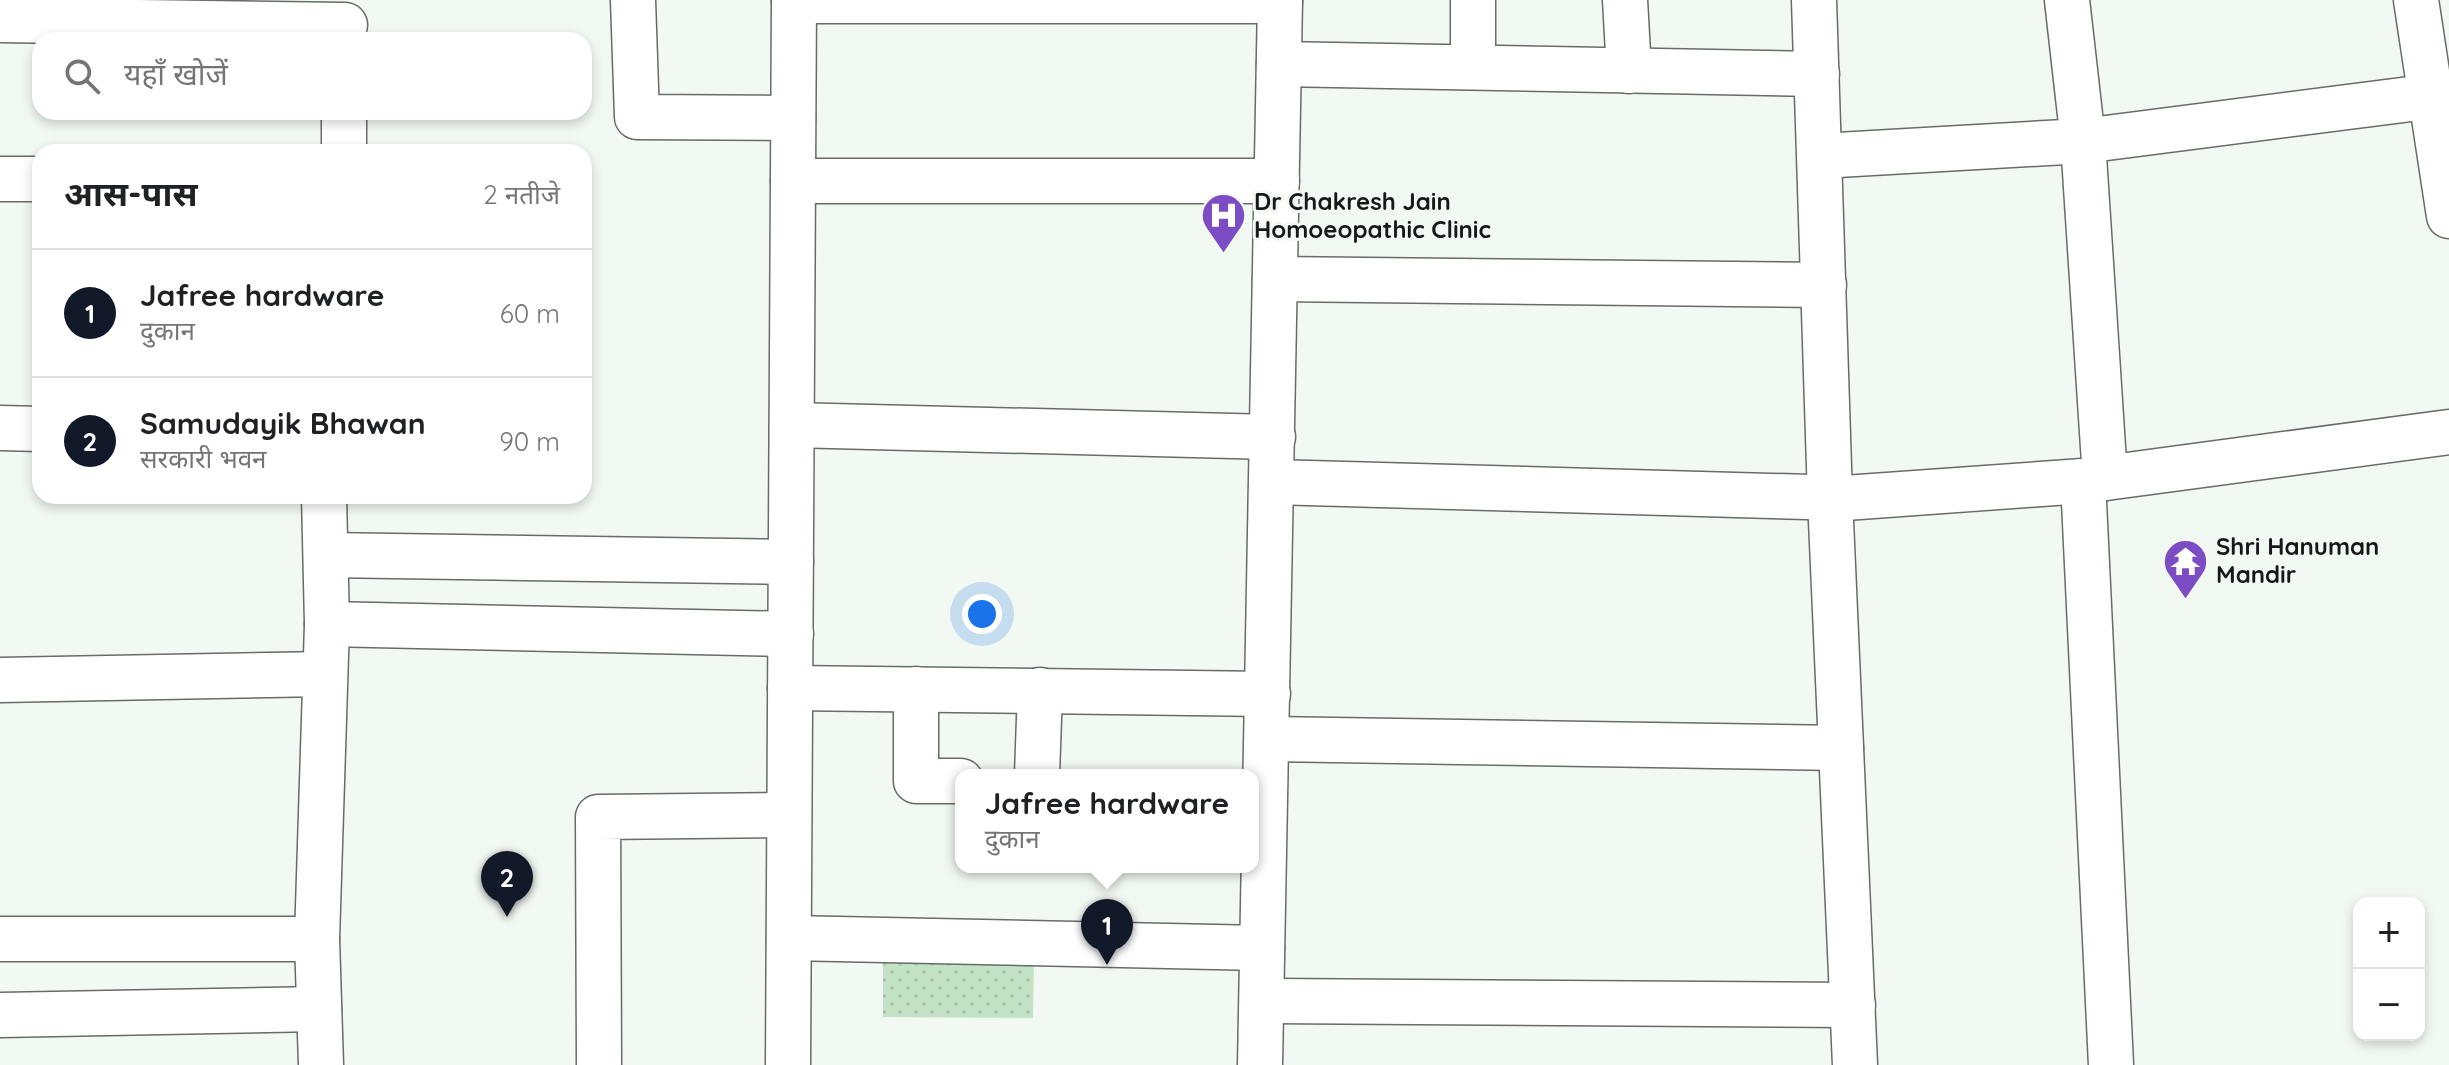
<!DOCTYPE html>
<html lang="hi">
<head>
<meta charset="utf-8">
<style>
  body { margin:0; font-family:Quicksand,"Noto Sans Devanagari",sans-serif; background:#f2f2f2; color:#202124 }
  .controls { position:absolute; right:24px; bottom:24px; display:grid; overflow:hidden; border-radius:16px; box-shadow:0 4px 12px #0003 }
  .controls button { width:72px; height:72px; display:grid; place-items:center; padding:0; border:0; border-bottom:2px solid #e0e0e0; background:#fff; color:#202124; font:40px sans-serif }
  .you { position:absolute; left:982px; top:614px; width:28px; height:28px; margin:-20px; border:6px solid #fff; border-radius:50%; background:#1a73e8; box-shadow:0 0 0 12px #1a73e833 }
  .badge { display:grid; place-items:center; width:52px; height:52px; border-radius:50%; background:#111827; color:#fff; font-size:26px; font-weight:700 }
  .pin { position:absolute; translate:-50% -66px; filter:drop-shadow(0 2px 4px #0008) }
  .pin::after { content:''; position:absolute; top:42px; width:28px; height:24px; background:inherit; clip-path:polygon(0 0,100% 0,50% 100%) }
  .popup { position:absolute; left:955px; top:769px; width:304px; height:104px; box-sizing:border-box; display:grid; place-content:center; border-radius:16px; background:#fff; filter:drop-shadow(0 2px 6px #0005); font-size:26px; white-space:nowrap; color:#757577 }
  .popup b { font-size:30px; color:#202124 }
  .popup::after { content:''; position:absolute; left:50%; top:100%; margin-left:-16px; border:16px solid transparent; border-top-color:#fff }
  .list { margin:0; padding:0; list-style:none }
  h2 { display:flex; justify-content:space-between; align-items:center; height:104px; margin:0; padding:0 32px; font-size:34px }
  h2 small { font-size:26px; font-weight:400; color:#757577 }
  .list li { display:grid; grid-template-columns:52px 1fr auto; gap:24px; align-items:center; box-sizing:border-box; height:128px; padding:0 32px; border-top:2px solid #e0e0e0 }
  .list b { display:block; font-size:30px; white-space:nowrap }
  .list p { margin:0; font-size:26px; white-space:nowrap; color:#757577 }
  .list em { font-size:26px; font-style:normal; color:#757577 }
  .icon { flex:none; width:44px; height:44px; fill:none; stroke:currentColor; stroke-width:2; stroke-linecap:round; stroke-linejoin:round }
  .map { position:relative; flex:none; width:2449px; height:1065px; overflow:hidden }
  .search { position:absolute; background:#fff; box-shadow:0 4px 12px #0003; left:32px; top:32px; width:560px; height:88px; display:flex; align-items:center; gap:20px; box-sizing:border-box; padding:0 28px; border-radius:24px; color:#757577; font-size:30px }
  .panel { position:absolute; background:#fff; box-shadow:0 4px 12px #0003; left:32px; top:144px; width:560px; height:360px; border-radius:24px }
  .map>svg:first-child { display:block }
  .park { fill:url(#park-dots) }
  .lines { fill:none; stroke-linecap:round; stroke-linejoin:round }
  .minor-casing { stroke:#676c67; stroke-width:47 }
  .minor { stroke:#fff; stroke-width:44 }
  .labels { text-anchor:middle; stroke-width:6; stroke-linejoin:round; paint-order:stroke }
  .poi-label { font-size:24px; font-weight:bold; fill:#171918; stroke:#f2f8f2; text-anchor:start }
</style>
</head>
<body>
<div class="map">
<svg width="2449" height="1065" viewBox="0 0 2449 1065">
  <defs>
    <pattern id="park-dots" width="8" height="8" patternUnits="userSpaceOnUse" patternTransform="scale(2)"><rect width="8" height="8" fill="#c2e3c5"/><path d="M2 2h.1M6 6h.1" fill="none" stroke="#a6c2a8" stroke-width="1.8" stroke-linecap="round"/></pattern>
  </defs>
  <rect width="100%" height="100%" fill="#f2f8f2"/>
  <!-- park -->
  <path class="park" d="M883 958 1034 959 1033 1018 883 1017Z"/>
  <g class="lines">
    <defs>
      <g id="minor">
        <path d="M633 0 637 117 793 118"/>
        <path d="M1473 0V67"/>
        <path d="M1625 0 1629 71"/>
        <path d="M1814 0 1830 498 1855 1065"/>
        <path d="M2067 0 2083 141 2105 478"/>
        <path d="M2416 0 2449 216"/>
        <path d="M794 1H1280"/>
        <path d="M0 20 345 25"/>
        <path d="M1279 64 1817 74"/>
        <path d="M344 152V112"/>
        <path d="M1820 156 2083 141 2449 94"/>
        <path d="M0 179H40"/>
        <path d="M793 181H1277"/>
        <path d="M1275 279 1824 285"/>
        <path d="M792 425 1273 437"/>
        <path d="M0 428 40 429"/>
        <path d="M2083 481 2111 1065"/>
        <path d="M1272 482 1845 498 2083 481 2449 432"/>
        <path d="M326 555 791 562"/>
        <path d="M327 624 791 634"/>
        <path d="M0 680 325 674"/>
        <path d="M790 688 1268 694"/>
        <path d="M916 689V781H961"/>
        <path d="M1267 739 1841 748"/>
        <path d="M1037 775 1040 690"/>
        <path d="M789 938 1262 948"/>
        <path d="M0 939H317"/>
        <path d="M1262 1001 1853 1005"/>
        <path d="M0 1015 319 1009"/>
        <path d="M321 1065 317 939 327 624 324 496"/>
        <path d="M599 1065 598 817 789 815"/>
        <path d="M788 1065 794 0"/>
        <path d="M1260 1065 1280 0"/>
      </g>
    </defs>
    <!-- minor casing -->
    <use href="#minor" class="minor-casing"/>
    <!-- minor -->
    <use href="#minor" class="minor"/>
  </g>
  <!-- icons -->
  <defs>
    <symbol id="hospital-pin" viewBox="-11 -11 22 30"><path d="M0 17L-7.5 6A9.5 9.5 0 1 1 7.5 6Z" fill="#7b4cc4" stroke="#f2f8f2"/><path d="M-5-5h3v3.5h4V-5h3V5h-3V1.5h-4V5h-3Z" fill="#fff"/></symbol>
    <symbol id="temple-pin" viewBox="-11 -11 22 30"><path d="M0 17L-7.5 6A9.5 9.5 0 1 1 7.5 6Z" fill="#7b4cc4" stroke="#f2f8f2"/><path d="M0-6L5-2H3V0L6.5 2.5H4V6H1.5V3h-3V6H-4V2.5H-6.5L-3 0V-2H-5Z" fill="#fff"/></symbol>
  </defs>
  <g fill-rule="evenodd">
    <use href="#hospital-pin" x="1198" y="190" width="51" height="69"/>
    <use href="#temple-pin" x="2160" y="536" width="51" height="69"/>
  </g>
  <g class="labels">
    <!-- poi labels -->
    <g class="poi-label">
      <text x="1254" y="210">Dr Chakresh Jain<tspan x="1254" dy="28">Homoeopathic Clinic</tspan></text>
      <text x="2216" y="555">Shri Hanuman<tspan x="2216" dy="28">Mandir</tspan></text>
    </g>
  </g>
</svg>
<div class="controls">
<button>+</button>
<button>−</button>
</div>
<div class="you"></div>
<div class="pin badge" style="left:1107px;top:965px">1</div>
<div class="popup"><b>Jafree hardware</b>दुकान</div>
<div class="pin badge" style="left:507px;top:917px">2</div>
<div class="search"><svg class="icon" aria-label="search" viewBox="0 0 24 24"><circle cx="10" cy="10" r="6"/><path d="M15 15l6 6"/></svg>यहाँ खोजें</div>
<section class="panel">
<h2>आस-पास<small>2 नतीजे</small></h2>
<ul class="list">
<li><span class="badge">1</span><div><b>Jafree hardware</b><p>दुकान</p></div><em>60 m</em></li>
<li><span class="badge">2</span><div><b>Samudayik Bhawan</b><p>सरकारी भवन</p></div><em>90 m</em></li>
</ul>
</section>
</div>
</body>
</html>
